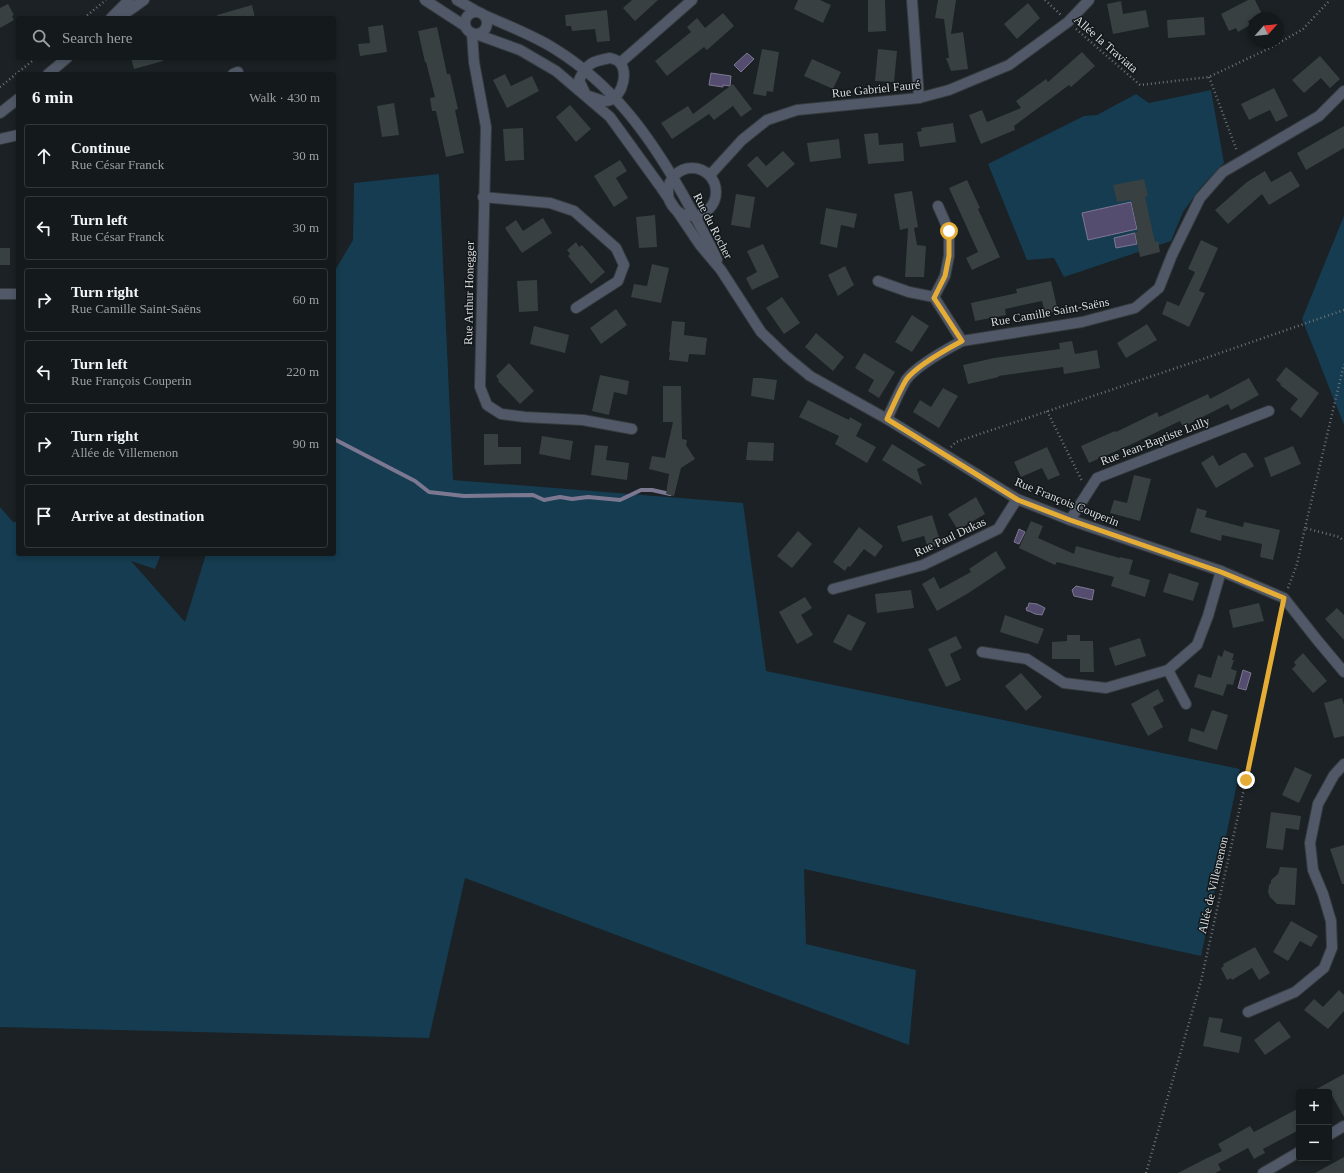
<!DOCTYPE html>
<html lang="en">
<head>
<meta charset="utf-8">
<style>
  body { margin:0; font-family:"Times New Roman",serif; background:#212628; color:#f1f3f6 }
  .controls { position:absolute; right:12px; bottom:12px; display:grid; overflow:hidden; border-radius:4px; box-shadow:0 2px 6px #0003 }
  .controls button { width:36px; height:36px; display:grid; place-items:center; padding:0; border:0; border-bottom:1px solid #33383a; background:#14191b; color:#f1f3f6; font:20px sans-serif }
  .compass { position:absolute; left:1248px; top:12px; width:36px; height:36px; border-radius:50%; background:#14191b; box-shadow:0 2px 6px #0003; rotate:63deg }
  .stop { position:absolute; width:12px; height:12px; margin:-9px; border:3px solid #e5ad35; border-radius:50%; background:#fff }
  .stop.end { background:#e5ad35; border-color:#fff; box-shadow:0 1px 4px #0008 }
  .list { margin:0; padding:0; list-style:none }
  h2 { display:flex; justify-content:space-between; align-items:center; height:52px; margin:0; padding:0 16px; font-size:17px }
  h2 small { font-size:13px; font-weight:400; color:#9da0a3 }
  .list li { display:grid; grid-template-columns:26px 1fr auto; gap:12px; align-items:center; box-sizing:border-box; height:64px; margin:0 8px 8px; padding:0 8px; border:1px solid #33383a; border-radius:4px }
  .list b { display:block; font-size:15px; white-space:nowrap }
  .list p { margin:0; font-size:13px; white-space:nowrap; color:#9da0a3 }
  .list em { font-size:13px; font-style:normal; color:#9da0a3 }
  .icon { flex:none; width:22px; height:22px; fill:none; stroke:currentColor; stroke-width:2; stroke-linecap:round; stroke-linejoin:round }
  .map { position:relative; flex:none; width:1344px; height:1173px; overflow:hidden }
  .search { position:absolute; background:#14191b; box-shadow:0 2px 6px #0003; left:16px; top:16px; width:320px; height:44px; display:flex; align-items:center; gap:10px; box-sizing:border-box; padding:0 14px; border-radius:4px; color:#9da0a3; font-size:15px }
  .panel { position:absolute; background:#14191b; box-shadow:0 2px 6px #0003; left:16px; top:72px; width:320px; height:484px; border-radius:4px }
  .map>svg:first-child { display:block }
  .green { fill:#153c50 }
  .water { fill:#554d70; stroke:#7d7892 }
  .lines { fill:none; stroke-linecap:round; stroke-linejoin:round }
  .stream { stroke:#7d7892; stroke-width:4 }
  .building { fill:#384041 }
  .minor-casing { stroke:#363b3e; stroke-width:12 }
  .tertiary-casing { stroke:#363b3e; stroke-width:12 }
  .path { stroke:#6e7376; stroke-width:2.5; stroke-dasharray:1 3; stroke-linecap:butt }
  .minor { stroke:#515968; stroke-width:10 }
  .tertiary { stroke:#515968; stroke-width:10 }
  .route { stroke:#e5ad35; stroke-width:5 }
  .labels { text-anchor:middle; stroke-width:3; stroke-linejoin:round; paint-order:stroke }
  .street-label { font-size:12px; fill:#dadde0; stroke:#12171a }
</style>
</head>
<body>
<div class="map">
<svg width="1344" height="1173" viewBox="0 0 1344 1173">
  <rect width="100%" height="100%" fill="#1b2124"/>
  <!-- green -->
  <g class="green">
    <path d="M1211 90 1224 163 1201 187 1183 212 1171 241 1064 277 1054 258 1027 260 988 164 1084 116 1097 115 1136 94 1149 103Z"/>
    <path d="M439 174 453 480 743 503 766 671 1240 769 1201 956 804 869 806 944 916 970 909 1045 465 878 429 1038 0 1027V507L13 522H18V554H161L155 569 131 561 185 622 206 554H334V272L353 240 354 183Z"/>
    <path d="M1344 216V425L1302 319Z"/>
  </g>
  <!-- water -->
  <g class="water">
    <path d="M747 53 754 59 741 72 734 65Z"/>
    <path d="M711 73 731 76 730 86 723 85V87L709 85Z"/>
    <path d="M1131 202 1137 229 1088 240 1082 213Z"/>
    <path d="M1135 233 1137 244 1116 248 1114 238Z"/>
    <path d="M1019 529 1025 532 1019 544 1014 542Z"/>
    <path d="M1076 586 1094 590 1092 600 1074 596 1072 590Z"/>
    <path d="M1029 603 1037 604 1045 608 1042 615 1035 614 1029 611H1027L1026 608 1028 607Z"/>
    <path d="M1243 670 1251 673 1246 690 1238 688Z"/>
  </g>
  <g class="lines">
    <!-- stream -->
    <path class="stream" d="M334 439 415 481 429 492 464 496 533 495 544 500 560 497 572 499 588 497 620 500 641 490H652L670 494"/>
  </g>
  <!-- building -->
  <g class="building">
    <path d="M632 0H658L635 21 623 8Z"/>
    <path d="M798 0H820L831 5 823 23 794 9Z"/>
    <path d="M868 0H885L886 31 868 32Z"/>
    <path d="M938 0H956L951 34 963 32 968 69 951 71 946 58H949L944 19 935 18Z"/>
    <path d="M1248 0H1255L1262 14 1248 21 1250 25 1238 32 1236 28 1229 31 1221 14Z"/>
    <path d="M1121 1 1123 14 1146 10 1149 27 1113 34 1107 4Z"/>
    <path d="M1028 3 1040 18 1017 39 1004 24Z"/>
    <path d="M8 4 14 15 12 16 14 20 0 28V8Z"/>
    <path d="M252 5 255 18H218L217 15Z"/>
    <path d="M607 10 610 41 597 42 595 29 572 31 571 26H566L565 15Z"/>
    <path d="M723 13 734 26 707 50 704 47 667 76 655 61 691 32 687 27 697 18 705 28Z"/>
    <path d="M1204 17 1205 35 1168 38 1167 20Z"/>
    <path d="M383 25 387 52 360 56 358 44 370 43 368 27Z"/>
    <path d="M437 27 447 74H450L458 109 455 110 464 153 446 157 436 111H432L430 98 435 97 426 62H425L418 31Z"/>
    <path d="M762 49 779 52 773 92 767 91 766 96 753 94Z"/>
    <path d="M878 49 897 51 894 82 875 81Z"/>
    <path d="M1082 52 1095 66 1071 87 1069 85 1014 126 1015 130 981 144 969 115 982 110 987 122 1021 108 1016 101 1046 79 1048 82Z"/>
    <path d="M1320 56 1340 79 1330 88 1321 78 1304 93 1292 80Z"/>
    <path d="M131 58H162L163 61 134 69Z"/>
    <path d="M812 59 841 72 833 89 804 76Z"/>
    <path d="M505 74 511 86 532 76 539 91 507 108 493 80Z"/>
    <path d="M733 84 752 109 741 117 733 106 714 120 709 114 672 139 661 123 688 106 693 114Z"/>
    <path d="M1274 88 1288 116 1276 122 1270 110 1249 120 1241 104Z"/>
    <path d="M394 103 399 135 382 137 377 106Z"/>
    <path d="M570 105 591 129 576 142 556 117Z"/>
    <path d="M953 123 956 142 920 147 917 132 922 131 921 128Z"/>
    <path d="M1344 126V148L1306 170 1297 153Z"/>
    <path d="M523 128 524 160 505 161 503 129Z"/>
    <path d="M878 133 879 145 903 143 904 161 868 164 864 134Z"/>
    <path d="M839 139 841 158 810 162 807 143Z"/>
    <path d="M783 151 795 164 767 188 747 165 757 156 766 166Z"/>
    <path d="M620 160 627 171 616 178 628 198 614 207 594 176Z"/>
    <path d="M1265 171 1271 182 1291 171 1300 186 1269 205 1262 194 1228 224 1215 210 1247 182Z"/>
    <path d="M1144 179 1148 196 1145 197 1155 242 1158 241 1160 252 1140 257 1135 232H1138L1131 200 1117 202 1113 185Z"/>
    <path d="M967 180 980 208 978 209 1000 257 972 270 966 258 978 252 949 188Z"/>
    <path d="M912 191 918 227 914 228 917 245 926 246 924 277H905L908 228 900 230 894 194Z"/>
    <path d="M736 194 755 197 750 228 731 225Z"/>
    <path d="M826 208 857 214 854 228 841 225 837 248 820 244Z"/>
    <path d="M655 215 657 247 639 248 636 217Z"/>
    <path d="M543 218 552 233 522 253 505 228 516 220 523 231Z"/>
    <path d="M1201 240 1218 248 1199 291 1205 293 1189 327 1162 314 1167 301 1179 306 1195 272 1188 269Z"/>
    <path d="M576 242 579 247 582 245 605 272 591 284 568 256 570 254 567 250Z"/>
    <path d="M763 244 779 277 752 290 746 278 757 272 747 251Z"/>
    <rect x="0" y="248" width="10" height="17"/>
    <path d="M652 264 669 268 661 303 631 297 634 284 647 286Z"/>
    <path d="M845 266 854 285 838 296 828 275Z"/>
    <path d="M537 280 538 311 519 312 517 281Z"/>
    <path d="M1051 281 1058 311 1045 314 1042 301 1005 309 1006 315 975 321 971 303 1017 293 1016 289Z"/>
    <path d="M782 297 800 323 784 334 766 308Z"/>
    <path d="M616 309 627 325 601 344 590 328Z"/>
    <path d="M912 315 929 326 912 352 895 342Z"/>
    <path d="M672 321 685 322 684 335 707 338 705 355 689 354 688 362 669 360 670 352H669Z"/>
    <path d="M1147 324 1157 340 1126 358 1117 343Z"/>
    <path d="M534 326 569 335 565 353 530 344Z"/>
    <path d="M816 333 844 357 833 371 805 347Z"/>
    <path d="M1072 341 1075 354 1097 350 1100 368 1064 374 1063 367 998 376 999 377 968 384 963 365 994 358 1060 349 1059 343Z"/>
    <path d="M864 353 895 372 879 398 868 391 874 380 855 368Z"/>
    <path d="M509 363 534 391 520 404 498 381 499 380 496 376Z"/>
    <path d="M1286 367 1319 393 1301 418 1290 409 1298 399 1280 385 1281 384 1276 380Z"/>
    <path d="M600 375 629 381 627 395 614 392 609 415 592 411Z"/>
    <path d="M753 378H761L777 380 774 400 751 396Z"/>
    <path d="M1249 378 1259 395 1231 410 1228 404 1183 427 1180 421 1132 444 1089 463 1081 446 1115 431 1116 432 1157 412 1159 417 1208 394 1210 399Z"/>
    <path d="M663 386H681L682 439 687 440 686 445 695 459 681 468 674 496 666 494 669 474 649 469 652 456 665 458 673 422H663Z"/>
    <path d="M943 388 958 396 939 428 913 412 920 400 931 407Z"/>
    <path d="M808 400 849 420 850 417 862 424 856 436 876 447 867 463 835 444 839 436 799 417Z"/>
    <path d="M484 434H498V447H521V464L484 465Z"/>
    <path d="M542 436 573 441 570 460 539 454Z"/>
    <path d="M748 442 774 443 773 461 746 460Z"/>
    <path d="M892 444 926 465 917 469 922 485 882 460Z"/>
    <path d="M595 445 608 446 606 460 629 463 627 480 591 475Z"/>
    <path d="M1293 446 1301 464 1271 477 1264 458Z"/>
    <path d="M1047 447 1060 475 1048 480 1042 468 1021 477 1014 462Z"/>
    <path d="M1242 453H1246L1254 466 1216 488 1201 463 1213 455 1219 466Z"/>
    <path d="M1134 475 1151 479 1140 521 1110 513 1114 500 1127 503Z"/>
    <path d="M976 497 985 514 958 530 948 514Z"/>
    <path d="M1197 508 1207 511 1205 517 1243 527 1244 522 1280 530 1273 560 1260 557 1262 544 1222 535 1221 541 1190 532Z"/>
    <path d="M932 515 941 544 928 548 924 536 902 542 897 526Z"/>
    <path d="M1031 521 1043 526 1038 538 1074 554 1076 546 1120 558V557L1133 560 1129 574 1150 580 1145 597 1111 586 1114 577 1057 562 1055 565 1019 548Z"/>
    <path d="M859 527 883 546 875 557 864 549 850 567 848 566 845 571 833 562Z"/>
    <path d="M798 531 812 544 792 568 777 556Z"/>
    <path d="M996 551 1006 568 967 594 937 611 922 584 934 577 940 589 971 572 969 569Z"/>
    <path d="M1169 573 1199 583 1193 601 1163 592Z"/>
    <path d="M911 590 914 608 877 613 875 594Z"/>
    <path d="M805 597 812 608 801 615 813 635 797 644 779 612Z"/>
    <path d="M1259 603 1264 621 1233 628 1229 610Z"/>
    <path d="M1337 608 1344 615V640L1325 619Z"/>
    <path d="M848 614 866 623 851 651 833 642Z"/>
    <path d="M1005 615 1044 629 1038 644 1000 632Z"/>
    <path d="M1067 635H1080V641H1093L1094 672H1080V659H1052V642L1067 641Z"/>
    <path d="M956 636 962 648 950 654 961 680 946 687 928 649Z"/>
    <path d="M1140 638 1146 656 1115 666 1109 648Z"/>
    <path d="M1224 650 1234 654 1232 660H1234L1231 669 1237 671 1233 685 1227 684 1223 696 1194 687 1198 674 1211 678 1218 655 1222 657Z"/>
    <path d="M1303 653 1327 681 1313 693 1292 669 1296 665 1294 662Z"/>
    <path d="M1021 673 1042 697 1026 711 1005 686Z"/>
    <path d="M1158 689 1164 701 1153 707 1163 727 1148 736 1131 704Z"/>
    <path d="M1342 698 1344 705V736L1334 738 1324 703Z"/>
    <path d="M1212 710 1228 715 1217 750 1188 741 1191 728 1204 732Z"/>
    <path d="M1295 767 1312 775 1299 803 1282 795Z"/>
    <path d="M1271 812 1301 816 1299 830 1286 828 1283 850 1266 848Z"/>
    <path d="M1344 845V884H1342L1330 849Z"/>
    <path d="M1280 867 1297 868 1295 905 1277 904 1270 897 1268 892 1269 885 1271 883V880L1278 874Z"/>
    <path d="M1291 921 1318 936 1311 947 1300 941 1288 961 1273 952Z"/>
    <path d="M1255 947 1270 973 1259 980 1252 968 1232 980 1231 978 1227 980 1221 968 1224 966 1223 964Z"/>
    <path d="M1339 990 1344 995V1011L1328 1029 1304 1010 1314 999 1323 1007Z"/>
    <path d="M1209 1017 1223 1019 1220 1032 1242 1037 1239 1053 1203 1046Z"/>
    <path d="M1279 1021 1291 1037 1265 1055 1254 1040Z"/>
    <path d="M1344 1074V1117L1330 1092H1311Z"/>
    <path d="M1299 1108V1130L1263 1149 1265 1153 1254 1159 1248 1148 1218 1164 1221 1170 1215 1173H1178L1205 1159 1222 1151 1218 1144 1250 1126 1254 1132Z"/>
    <path d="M1344 1157V1173H1315Z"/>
  </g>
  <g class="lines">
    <defs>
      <g id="minor">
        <path d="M425 0 465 26"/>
        <path d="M457 0 478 12"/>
        <path d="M912 0 919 98"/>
        <circle cx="476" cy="23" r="11"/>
        <path d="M484 15C508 26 533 35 555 49 613 85 649 135 682 193 694 215 707 237 717 260"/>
        <path d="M472 33 474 62 486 127 480 387 487 405 501 414 525 417 583 420 632 429"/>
        <path d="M476 34 520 50 556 71 610 117 660 186 700 245 721 270 761 332 787 357 810 376 887 419 1017 499 1070 520 1221 571 1284 598 1318 641 1344 672"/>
        <path d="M610 58C614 59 619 61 621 64 629 76 620 102 604 101 599 100 592 97 586 95L579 80C587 63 593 61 610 58Z"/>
        <path d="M620 63 692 0"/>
        <path d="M233 74 238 72"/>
        <path d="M0 139 18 135"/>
        <circle cx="692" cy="192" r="24"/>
        <path d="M710 175 742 140 767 120 797 110 919 98 949 90 1009 65 1068 22 1089 0"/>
        <path d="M483 197 550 203 574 211 616 248 624 265 618 281 576 308"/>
        <path d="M878 281 909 292 934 297 962 341"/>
        <path d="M0 294H18"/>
        <path d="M934 297 945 276 949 256V231L938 206"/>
        <path d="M887 419C893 406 899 392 906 380 916 366 947 349 962 341L1082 322 1135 308 1159 288 1172 255 1200 198 1223 172 1319 116 1344 91"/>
        <path d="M1070 520 1097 478 1269 411"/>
        <path d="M833 589 923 565 998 529 1017 499"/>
        <path d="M982 652 1027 659 1064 683 1106 688 1168 670 1197 645 1208 616 1221 571"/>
        <path d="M1168 670 1186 704"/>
        <path d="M1248 1012 1295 992 1324 968 1332 948 1331 921 1323 894 1313 870 1310 843 1318 804 1334 775 1344 764"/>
        <path d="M1329 1135 1344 1126"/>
        <path d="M1263 1173 1299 1152"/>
      </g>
      <g id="tertiary">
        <path d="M111 18 129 0"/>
        <path d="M119 18 144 0"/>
        <path d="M48 74 67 58"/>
        <path d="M0 113 18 99"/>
      </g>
    </defs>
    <!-- minor casing -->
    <use href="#minor" class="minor-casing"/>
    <!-- tertiary casing -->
    <use href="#tertiary" class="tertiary-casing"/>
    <!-- path -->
    <g class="path">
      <path d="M1045 0 1061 15"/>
      <path d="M84 18 106 0"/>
      <path d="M1076 29 1140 85 1209 77 1274 46 1303 29 1330 0"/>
      <path d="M1209 77 1237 151"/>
      <path d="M0 87 36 58"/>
      <path d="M1047 411 1082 481"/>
      <path d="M951 447 956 442 1200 360 1344 310"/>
      <path d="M1305 528 1344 364"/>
      <path d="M1288 588 1297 564 1305 528 1339 537 1344 541"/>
      <path d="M1146 1173 1201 981 1246 780 1281 612"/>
    </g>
    <!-- minor -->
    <use href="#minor" class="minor"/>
    <!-- tertiary -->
    <use href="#tertiary" class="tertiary"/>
  </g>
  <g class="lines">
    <!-- route -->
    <path class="route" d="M949 231V256L945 276 934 298 962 341C947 349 916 366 906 380 899 392 893 406 887 419L1018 500 1070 520 1221 572 1284 598 1246 780"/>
  </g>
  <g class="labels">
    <!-- street labels -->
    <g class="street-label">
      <text transform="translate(1106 44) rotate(41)" y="4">Allée la Traviata</text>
      <text transform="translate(876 89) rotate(-6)" y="4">Rue Gabriel Fauré</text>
      <text transform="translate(713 226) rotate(63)" y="4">Rue du Rocher</text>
      <text transform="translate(469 293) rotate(-89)" y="4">Rue Arthur Honegger</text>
      <text transform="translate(1050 312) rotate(-10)" y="4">Rue Camille Saint-Saëns</text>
      <text transform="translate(1155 441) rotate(-21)" y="4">Rue Jean-Baptiste Lully</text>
      <text transform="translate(1067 502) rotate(22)" y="4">Rue François Couperin</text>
      <text transform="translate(950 537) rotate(-25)" y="4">Rue Paul Dukas</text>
      <text transform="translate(1213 885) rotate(-77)" y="4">Allée de Villemenon</text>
    </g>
  </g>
</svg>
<div class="controls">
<button>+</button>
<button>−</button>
</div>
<svg class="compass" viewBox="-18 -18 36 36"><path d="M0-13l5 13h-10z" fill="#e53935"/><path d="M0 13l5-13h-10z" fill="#9da0a3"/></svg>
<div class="stop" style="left:949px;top:231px"></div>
<div class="stop end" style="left:1246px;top:780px"></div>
<div class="search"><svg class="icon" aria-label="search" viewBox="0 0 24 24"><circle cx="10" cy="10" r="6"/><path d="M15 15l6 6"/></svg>Search here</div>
<section class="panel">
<h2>6 min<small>Walk · 430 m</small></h2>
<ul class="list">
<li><svg class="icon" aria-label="ahead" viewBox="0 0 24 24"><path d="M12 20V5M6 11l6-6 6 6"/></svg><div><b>Continue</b><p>Rue César Franck</p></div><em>30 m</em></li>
<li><svg class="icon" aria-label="left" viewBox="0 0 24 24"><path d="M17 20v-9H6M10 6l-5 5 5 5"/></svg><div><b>Turn left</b><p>Rue César Franck</p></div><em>30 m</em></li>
<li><svg class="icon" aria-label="right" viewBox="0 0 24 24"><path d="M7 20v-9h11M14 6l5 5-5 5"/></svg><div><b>Turn right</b><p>Rue Camille Saint-Saëns</p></div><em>60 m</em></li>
<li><svg class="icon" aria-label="left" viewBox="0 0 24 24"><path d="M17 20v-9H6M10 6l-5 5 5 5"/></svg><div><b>Turn left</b><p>Rue François Couperin</p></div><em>220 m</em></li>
<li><svg class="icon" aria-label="right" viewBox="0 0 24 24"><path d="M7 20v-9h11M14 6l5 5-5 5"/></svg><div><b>Turn right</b><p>Allée de Villemenon</p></div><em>90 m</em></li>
<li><svg class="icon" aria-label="arrive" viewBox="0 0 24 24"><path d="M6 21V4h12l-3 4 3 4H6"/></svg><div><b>Arrive at destination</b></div></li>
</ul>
</section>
</div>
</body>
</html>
